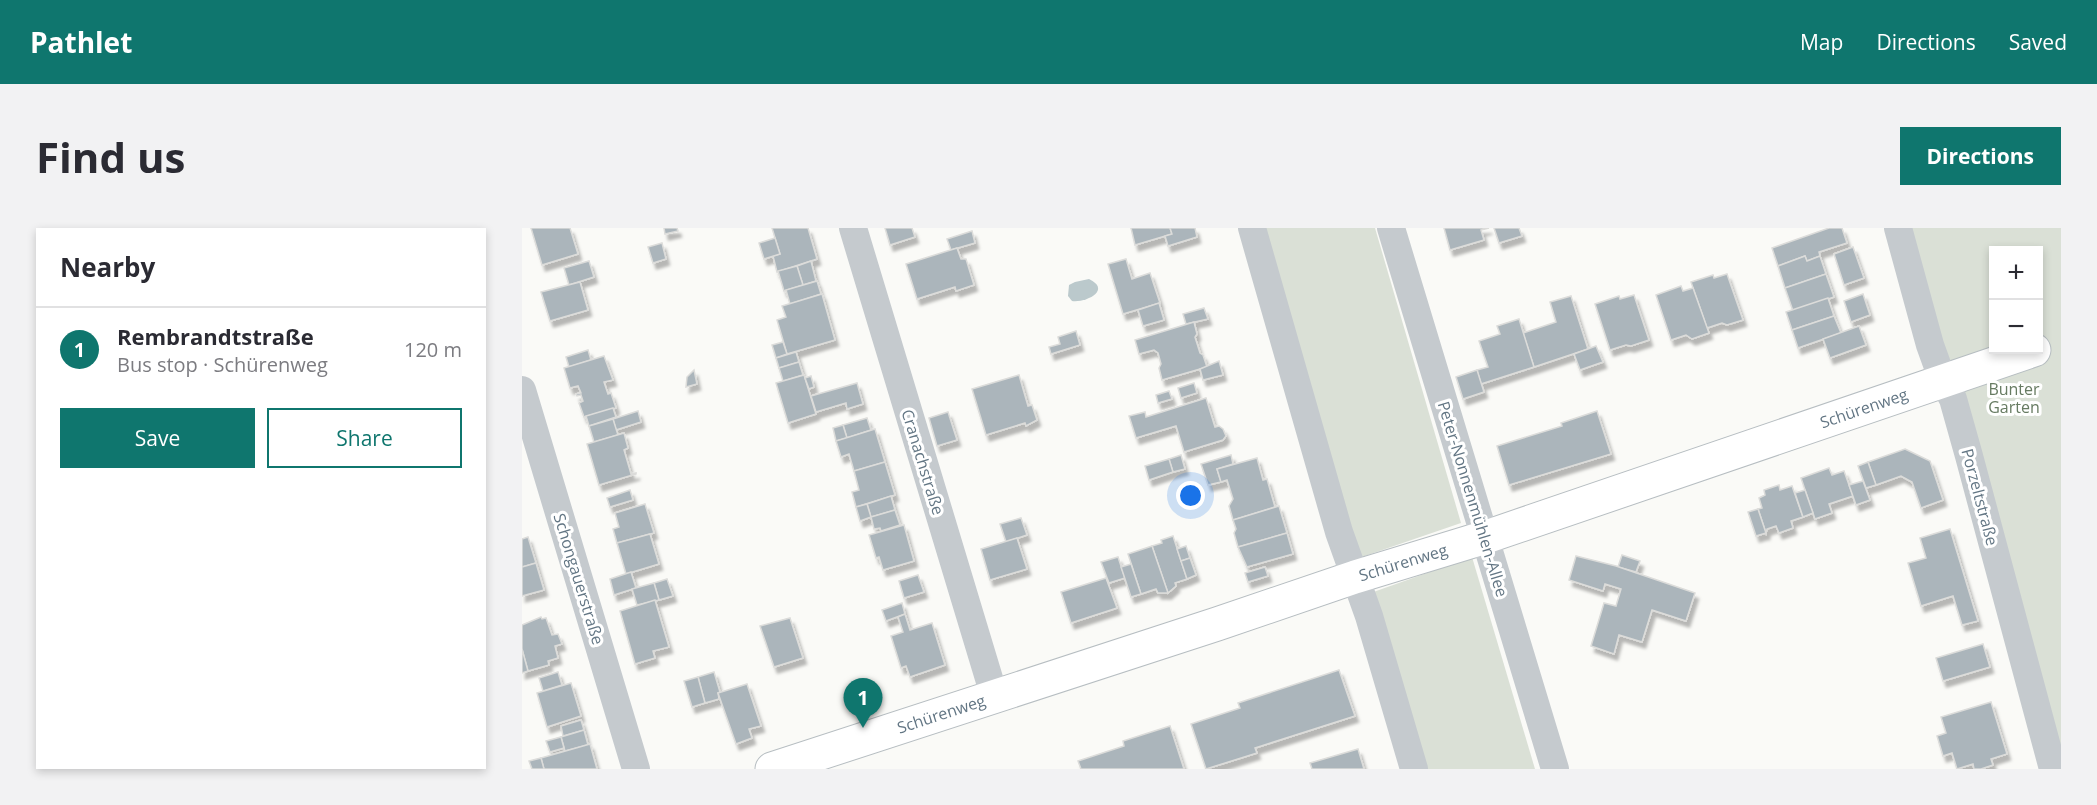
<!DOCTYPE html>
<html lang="en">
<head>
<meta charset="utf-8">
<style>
  body { margin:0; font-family:"Open Sans",sans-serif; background:#f2f2f3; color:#2b2b33 }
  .controls { position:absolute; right:18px; top:18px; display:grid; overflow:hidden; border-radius:0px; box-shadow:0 3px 9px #0003 }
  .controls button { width:54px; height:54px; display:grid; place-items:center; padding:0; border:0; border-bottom:2px solid #e1e1e2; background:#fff; color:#2b2b33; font:30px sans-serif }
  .you { position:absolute; left:669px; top:268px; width:21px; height:21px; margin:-15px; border:4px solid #fff; border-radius:50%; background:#1a73e8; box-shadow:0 0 0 9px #1a73e833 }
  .badge { display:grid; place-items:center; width:39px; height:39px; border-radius:50%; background:#0f766e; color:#fff; font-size:20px; font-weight:700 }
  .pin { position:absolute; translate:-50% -50px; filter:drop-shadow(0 2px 3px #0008) }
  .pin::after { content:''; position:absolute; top:32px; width:21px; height:18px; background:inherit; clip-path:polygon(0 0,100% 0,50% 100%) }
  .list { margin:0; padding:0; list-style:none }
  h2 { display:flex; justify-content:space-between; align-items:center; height:78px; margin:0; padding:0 24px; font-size:26px }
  h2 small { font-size:20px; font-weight:400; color:#7c7c81 }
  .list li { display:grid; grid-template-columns:39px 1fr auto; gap:18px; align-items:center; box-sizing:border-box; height:84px; padding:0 24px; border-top:2px solid #e1e1e2 }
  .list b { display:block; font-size:22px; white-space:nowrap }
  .list p { margin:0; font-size:20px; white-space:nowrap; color:#7c7c81 }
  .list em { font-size:20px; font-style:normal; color:#7c7c81 }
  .actions { display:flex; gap:12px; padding:18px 24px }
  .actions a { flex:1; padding:14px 0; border:2px solid #0f766e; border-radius:0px; text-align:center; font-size:21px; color:#0f766e }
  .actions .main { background:#0f766e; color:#fff }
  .map { position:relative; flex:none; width:1539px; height:541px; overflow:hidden; border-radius:0px }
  header { display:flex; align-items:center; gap:36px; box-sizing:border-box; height:84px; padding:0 30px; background:#0f766e; color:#fff }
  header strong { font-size:28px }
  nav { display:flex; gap:33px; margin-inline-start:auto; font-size:21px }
  .intro { display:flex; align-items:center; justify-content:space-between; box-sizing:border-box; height:144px; padding:0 36px }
  h1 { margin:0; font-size:42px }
  .button { padding:15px 27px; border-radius:0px; background:#0f766e; color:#fff; font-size:21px; font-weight:700 }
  main { display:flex; gap:36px; padding:0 36px }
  aside { flex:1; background:#fff; border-radius:0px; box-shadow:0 3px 9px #0003 }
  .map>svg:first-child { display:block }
  .green { fill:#dae0d6; fill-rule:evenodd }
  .water { fill:#bbc9cc }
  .building { fill:#abb5bb; stroke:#dcdcda; stroke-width:1.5; filter:url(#shadow) }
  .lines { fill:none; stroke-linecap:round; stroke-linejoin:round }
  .secondary-casing { stroke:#b7bec2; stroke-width:35 }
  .minor { stroke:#c5cace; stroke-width:28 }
  .secondary { stroke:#fff; stroke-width:33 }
  .labels { text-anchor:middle; stroke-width:6; stroke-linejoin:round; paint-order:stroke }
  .park-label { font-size:16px; fill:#677b62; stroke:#fff }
  .street-label { font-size:16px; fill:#637684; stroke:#fff }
</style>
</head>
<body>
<header>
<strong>Pathlet</strong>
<nav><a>Map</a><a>Directions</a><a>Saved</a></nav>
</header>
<div class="intro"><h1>Find us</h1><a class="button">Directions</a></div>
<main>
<aside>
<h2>Nearby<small></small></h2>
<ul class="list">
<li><span class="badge">1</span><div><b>Rembrandtstraße</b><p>Bus stop · Schürenweg</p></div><em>120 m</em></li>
</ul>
<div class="actions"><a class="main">Save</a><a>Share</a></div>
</aside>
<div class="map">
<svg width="1539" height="541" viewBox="0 0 1539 541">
  <defs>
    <filter id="shadow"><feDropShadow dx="3.5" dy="6" stdDeviation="1.5" flood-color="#0004"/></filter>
  </defs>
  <rect width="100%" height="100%" fill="#fafaf7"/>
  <!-- green -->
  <g class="green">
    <path d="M737 0H853L939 295 837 330Z"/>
    <path d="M1385 0H1539V527L1417 119ZM1472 22H1516V122H1472Z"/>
    <path d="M950 329 1013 541H895L843 367Z"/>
  </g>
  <!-- water -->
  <path class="water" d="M567 51C590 62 564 75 550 73L546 68 547 57 553 54Z"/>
  <!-- building -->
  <g class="building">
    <path d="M9 0H48L56 26 20 37Z"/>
    <path d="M142 0H155L156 3 143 6Z"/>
    <path d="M250 0H286L295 31 255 44 251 28 258 26Z"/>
    <path d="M363 0H390L393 9 368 17Z"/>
    <path d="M609 0H648L650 6 613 17Z"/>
    <path d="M648 0H673L675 9 646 18 643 8 650 6Z"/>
    <path d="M922 0H967L959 2 962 12 928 22Z"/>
    <path d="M972 0H997L1000 8 977 15Z"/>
    <path d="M1307 0H1320L1325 15 1297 24 1298 28 1285 33 1283 28 1256 38 1250 20Z"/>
    <path d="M450 3 453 15 429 22 425 11Z"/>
    <path d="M253 10 258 26 242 31 237 15Z"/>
    <path d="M140 15 144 31 131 35 126 19Z"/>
    <path d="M1331 19 1342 50 1322 57 1312 26Z"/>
    <path d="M435 20 439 31H444L452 57 434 63 433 59 395 71 384 36Z"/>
    <path d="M1283 28 1285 33 1298 28 1304 46 1263 60 1256 38Z"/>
    <path d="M604 31 610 51 628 45 638 75 601 86 586 36Z"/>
    <path d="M67 33 72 49 47 57 42 40Z"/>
    <path d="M289 33 294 53 281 57 275 38Z"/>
    <path d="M275 38 281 57 262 63 256 43Z"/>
    <path d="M1205 46 1221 92 1205 97 1200 95 1185 100 1169 54 1191 47 1192 50Z"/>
    <path d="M1304 46 1312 69 1271 83 1263 60Z"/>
    <path d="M295 53 299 66 268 76 264 62Z"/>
    <path d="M58 54 66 82 28 93 19 64Z"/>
    <path d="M1159 58 1161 63 1171 60 1187 105 1170 111 1164 107 1149 112 1134 67Z"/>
    <path d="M300 66 313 112 265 126 255 92 264 89 260 78Z"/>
    <path d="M1341 66 1348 87 1329 94 1322 73Z"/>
    <path d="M1112 67 1127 112 1109 118 1104 117 1088 122 1073 76 1097 68 1098 71Z"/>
    <path d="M1049 68 1066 121 1012 139 1001 105 1034 94 1028 74Z"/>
    <path d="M1306 70 1312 88 1270 102 1264 84Z"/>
    <path d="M637 75 642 92 621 98 616 82Z"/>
    <path d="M682 80 686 91 664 96 661 86Z"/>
    <path d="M1312 88 1319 105 1276 120 1270 102Z"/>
    <path d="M997 91 1012 139 959 156 955 142 966 139 957 113 978 106 975 98Z"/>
    <path d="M672 94 675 106 673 109 678 125 681 127 685 139 640 152 637 140 639 136 636 125 632 122 617 126 613 112Z"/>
    <path d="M1337 98 1344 117 1308 130 1301 111Z"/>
    <path d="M554 103 558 117 529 126 527 119 538 116 536 109Z"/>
    <path d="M261 114 265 126 254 130 250 117Z"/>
    <path d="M1074 118 1081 134 1058 142 1052 126Z"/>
    <path d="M66 122 69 132 47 139 44 129Z"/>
    <path d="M274 124 277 134 257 140 254 130Z"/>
    <path d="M82 128 91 152 82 154 86 166 89 165 94 180 62 189 57 175 61 173 59 167 55 168 54 166 59 165 56 158 48 160 42 140Z"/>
    <path d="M697 133 701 147 681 152 678 141Z"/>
    <path d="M277 134 281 147 261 153 257 140Z"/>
    <path d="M172 142 175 156 164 159 165 149Z"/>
    <path d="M955 142 962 164 941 171 934 149Z"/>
    <path d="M282 147 294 186 266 195 254 155Z"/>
    <path d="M497 147 506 178 510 177 515 192 504 198 503 195 464 207 450 161Z"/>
    <path d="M289 148 292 159 287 161 283 150Z"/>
    <path d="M335 155 341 176 325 181 324 175 294 184 289 168Z"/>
    <path d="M672 155 675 165 659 170 656 160Z"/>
    <path d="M647 163 650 171 636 175 634 167Z"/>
    <path d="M684 170 693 199 697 198 701 201 704 208 701 212 662 224 654 198 614 210 607 188 623 184 624 189Z"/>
    <path d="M91 180 94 189 67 198 64 188Z"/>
    <path d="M116 183 119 194 94 202 91 191Z"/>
    <path d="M1075 183 1089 226 987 257 975 218 1040 198 1039 195Z"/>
    <path d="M426 184 435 212 415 218 407 190Z"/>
    <path d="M345 190 349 202 325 210 321 197Z"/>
    <path d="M91 191 96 207 72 214 67 198Z"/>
    <path d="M321 197 325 210 314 213 311 200Z"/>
    <path d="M353 201 363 234 332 243 327 226 319 229 314 213Z"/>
    <path d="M102 205 106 220 102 222 109 246 114 245V246L77 257 65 216Z"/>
    <path d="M1383 221 1408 233 1421 272 1399 280 1390 254 1379 248 1354 257 1346 234Z"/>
    <path d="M659 227 663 241 651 244 647 231Z"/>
    <path d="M709 227 711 236 695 241 699 254 686 257 679 236Z"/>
    <path d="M735 230 741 252 745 251 753 279 711 292 707 278 711 271 705 252 699 254 695 241Z"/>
    <path d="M647 231 651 244 627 252 623 238Z"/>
    <path d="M363 234 373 267 334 279 330 264 337 262 332 243Z"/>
    <path d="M1346 234 1354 257 1344 260 1336 238Z"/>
    <path d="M1307 240 1310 247 1322 243 1331 268 1307 276 1310 285 1293 291 1279 250Z"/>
    <path d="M1341 253 1348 272 1334 277 1327 257Z"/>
    <path d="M1257 257 1258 262 1270 258 1281 289 1269 293 1271 300 1257 305 1254 298 1245 301 1244 305 1236 281 1240 280 1237 270 1243 267 1242 262Z"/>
    <path d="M108 262 111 272 88 279 85 270Z"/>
    <path d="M1283 262 1291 285 1281 289 1273 265Z"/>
    <path d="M369 268 373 282 349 289 345 276Z"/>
    <path d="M123 276 132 305 95 315 91 301 97 299 93 285Z"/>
    <path d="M345 276 349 289 338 293 334 279Z"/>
    <path d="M757 278 765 305 716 319 712 305 714 301 711 292Z"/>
    <path d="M1236 281 1244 305 1234 308 1226 284Z"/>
    <path d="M373 282 378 297 359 303 358 300 352 301 349 289Z"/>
    <path d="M499 290 505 307 484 314 478 296Z"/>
    <path d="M382 297 392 333 361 342 357 329 354 330 347 307Z"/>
    <path d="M1428 301 1456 393 1440 397 1431 368 1399 378 1386 335 1404 330 1398 310Z"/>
    <path d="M765 305 771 326 725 339 716 319Z"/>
    <path d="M128 306 137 336 104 346 95 315Z"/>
    <path d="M651 308 665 351 653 355 654 358 646 365 630 318 640 315 639 312Z"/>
    <path d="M6 309 14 335 0 339V311Z"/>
    <path d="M495 310 505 341 468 352 459 321Z"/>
    <path d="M630 318 646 365H636L634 361 619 366 606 326Z"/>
    <path d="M664 318 668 330 659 333 655 321Z"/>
    <path d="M1100 327 1118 333 1114 344 1096 339Z"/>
    <path d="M1054 328 1094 338 1173 365 1164 393 1130 382 1120 414 1097 407 1092 426 1069 418 1082 375 1094 378 1099 361 1083 356 1081 363 1047 352Z"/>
    <path d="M596 329 603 350 587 355 579 334Z"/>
    <path d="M668 330 674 347 665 351 659 333Z"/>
    <path d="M14 335 22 362 0 368V339Z"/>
    <path d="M609 336 619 366 609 369 599 339Z"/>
    <path d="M743 339 746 348 726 354 723 345Z"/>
    <path d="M109 344 114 360 92 367 88 351Z"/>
    <path d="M396 347 402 364 382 370 377 353Z"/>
    <path d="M584 350 595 380 549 395 539 364Z"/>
    <path d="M145 351 151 368 137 372 132 355Z"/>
    <path d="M132 355 137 372 115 377 110 361Z"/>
    <path d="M133 372 147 419 131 423 133 430 113 436 98 383Z"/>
    <path d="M380 375 383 386 364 393 360 382Z"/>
    <path d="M383 386 388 402 410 395 423 437 388 449 384 438 379 440 369 408 381 404 376 389Z"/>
    <path d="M19 389 20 391 24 390 30 407 36 406 40 416 33 418 36 430 26 433 27 437 6 443 0 421V397Z"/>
    <path d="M268 390 281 430 252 439 238 398Z"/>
    <path d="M1461 416 1468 439 1421 453 1414 430Z"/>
    <path d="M0 421 6 443 0 445Z"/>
    <path d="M817 442 833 488 733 520 735 525 684 541 669 496 718 480 716 475Z"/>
    <path d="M36 444 40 457 21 463 17 450Z"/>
    <path d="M192 444 198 464 196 465 197 471 183 475 176 449Z"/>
    <path d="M176 449 183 475 170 479 162 453Z"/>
    <path d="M49 455 59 488 25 499 15 465Z"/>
    <path d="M225 456 239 498 227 501 230 510 214 516 196 465Z"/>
    <path d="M1469 474 1485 526 1469 531 1471 537 1459 541H1452L1451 536 1435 541 1430 525 1421 528 1415 508 1424 505 1419 489Z"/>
    <path d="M59 492 62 502 41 508 39 498Z"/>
    <path d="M648 498 662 541H559L556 533 602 518 601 513Z"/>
    <path d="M62 502 66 517 43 523 39 509Z"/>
    <path d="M39 509 42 520 28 524 24 513Z"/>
    <path d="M68 516 75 541H22L19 530Z"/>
    <path d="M836 521 842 541H790L788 535Z"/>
    <path d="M19 530 22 541H10L7 533Z"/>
  </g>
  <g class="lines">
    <defs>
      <g id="secondary">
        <path id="s1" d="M250 541 695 396 833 349 964 309 1512 122"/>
      </g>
    </defs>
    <!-- secondary casing -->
    <use href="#secondary" class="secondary-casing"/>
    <!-- minor -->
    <g class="minor">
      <path d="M331 0 472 467"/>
      <path d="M730 0 817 304 847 388 892 541"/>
      <path d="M869 0 1033 541"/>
      <path d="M1376 0 1408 117 1421 153 1431 171 1447 228 1531 541"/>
      <path d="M0 162 114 541"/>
    </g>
    <!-- secondary -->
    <use href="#secondary" class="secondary"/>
  </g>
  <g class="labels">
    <!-- park labels -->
    <g class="park-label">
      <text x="1492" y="167">Bunter<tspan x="1492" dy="18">Garten</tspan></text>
    </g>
    <!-- street labels -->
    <g class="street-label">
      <text dy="6" stroke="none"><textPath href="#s1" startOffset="1150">Schürenweg</textPath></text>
      <text transform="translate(401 234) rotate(73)" y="6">Cranachstraße</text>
      <text transform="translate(1458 269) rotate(75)" y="6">Porzeltstraße</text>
      <text transform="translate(951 271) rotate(73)" y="6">Peter-Nonnenmühlen-Allee</text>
      <text dy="6" stroke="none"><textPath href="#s1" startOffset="664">Schürenweg</textPath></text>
      <text transform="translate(57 351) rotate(73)" y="6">Schongauerstraße</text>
      <text dy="6" stroke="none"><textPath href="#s1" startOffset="178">Schürenweg</textPath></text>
    </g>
  </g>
</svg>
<div class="controls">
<button>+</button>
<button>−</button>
</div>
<div class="you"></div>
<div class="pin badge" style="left:341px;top:500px">1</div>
</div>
</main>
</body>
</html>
